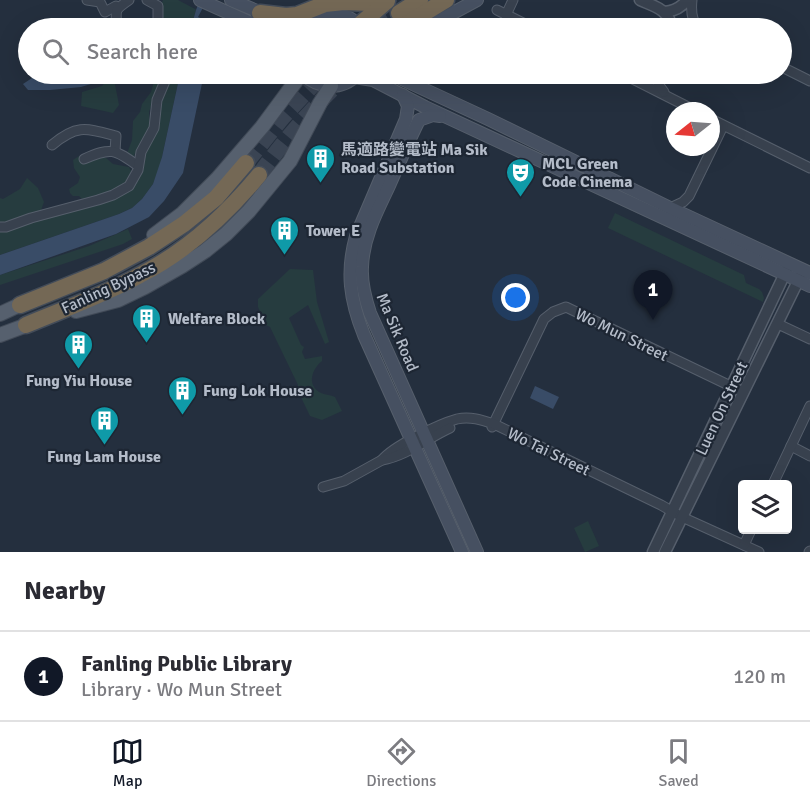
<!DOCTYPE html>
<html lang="en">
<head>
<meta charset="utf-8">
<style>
  body { margin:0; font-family:Signika,"Noto Sans SC",sans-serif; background:#f7f7f7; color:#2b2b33 }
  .controls { position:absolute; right:18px; bottom:18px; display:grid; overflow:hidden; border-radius:6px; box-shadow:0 6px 24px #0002 }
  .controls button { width:54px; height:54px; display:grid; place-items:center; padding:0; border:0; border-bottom:2px solid #e1e1e2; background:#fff; color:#2b2b33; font:30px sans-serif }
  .compass { position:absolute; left:666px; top:102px; width:54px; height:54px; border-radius:50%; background:#fff; box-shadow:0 6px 24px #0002; rotate:253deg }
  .you { position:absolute; left:516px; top:298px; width:21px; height:21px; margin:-15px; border:4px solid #fff; border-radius:50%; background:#1a73e8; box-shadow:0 0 0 9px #1a73e833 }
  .badge { display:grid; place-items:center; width:39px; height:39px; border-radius:50%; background:#111827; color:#fff; font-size:20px; font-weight:700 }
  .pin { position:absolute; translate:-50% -50px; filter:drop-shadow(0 2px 3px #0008) }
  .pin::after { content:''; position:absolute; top:32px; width:21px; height:18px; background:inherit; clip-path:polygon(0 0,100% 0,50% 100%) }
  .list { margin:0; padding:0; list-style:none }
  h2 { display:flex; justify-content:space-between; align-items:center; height:78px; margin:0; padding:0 24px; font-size:26px }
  h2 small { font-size:20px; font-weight:400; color:#7c7c81 }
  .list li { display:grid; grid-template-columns:39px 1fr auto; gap:18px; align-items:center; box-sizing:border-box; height:90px; padding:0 24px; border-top:2px solid #e1e1e2 }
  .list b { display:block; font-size:22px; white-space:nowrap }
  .list p { margin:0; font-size:20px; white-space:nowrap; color:#7c7c81 }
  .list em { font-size:20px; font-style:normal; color:#7c7c81 }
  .icon { flex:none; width:33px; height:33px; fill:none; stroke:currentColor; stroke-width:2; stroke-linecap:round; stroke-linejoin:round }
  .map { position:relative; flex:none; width:810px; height:552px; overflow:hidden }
  .search { position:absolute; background:#fff; box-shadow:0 6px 24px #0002; left:18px; right:18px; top:18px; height:66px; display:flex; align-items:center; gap:15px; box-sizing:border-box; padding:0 21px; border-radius:33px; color:#7c7c81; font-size:22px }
  .sheet { height:168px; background:#fff }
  nav { display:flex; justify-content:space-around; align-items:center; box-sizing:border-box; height:84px; border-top:2px solid #e1e1e2; background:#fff; font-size:16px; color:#7c7c81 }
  nav a { display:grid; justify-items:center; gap:3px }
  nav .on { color:#111827 }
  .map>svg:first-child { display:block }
  .green { fill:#263c3f }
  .water { fill:#394c67 }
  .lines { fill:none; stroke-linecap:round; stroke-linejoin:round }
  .motorway-tunnel { stroke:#3a4453; stroke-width:16; stroke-dasharray:16 8; stroke-linecap:butt }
  .minor-casing { stroke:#565f6c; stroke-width:11 }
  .tertiary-casing { stroke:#565f6c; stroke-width:13 }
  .secondary-casing { stroke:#565f6c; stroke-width:14 }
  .primary-casing { stroke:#414a57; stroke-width:16 }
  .motorway-casing { stroke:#434c59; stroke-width:19 }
  .minor { stroke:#38414e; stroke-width:9 }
  .tertiary { stroke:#38414e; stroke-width:10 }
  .secondary { stroke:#465061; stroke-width:12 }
  .primary { stroke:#56606e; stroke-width:14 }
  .motorway { stroke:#746855; stroke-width:16 }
  .labels { text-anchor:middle; stroke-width:4.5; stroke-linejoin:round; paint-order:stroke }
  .poi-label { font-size:16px; font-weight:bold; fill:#b4bcc9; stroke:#1d2633; text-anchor:start }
  .street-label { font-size:16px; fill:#b4bcc9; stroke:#1d2633 }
</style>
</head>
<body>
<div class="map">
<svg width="810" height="552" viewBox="0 0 810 552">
  <rect width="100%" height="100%" fill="#242f3e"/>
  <!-- green -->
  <g class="green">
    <path d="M163 0H178L195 9 196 10 191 28H161V5Z"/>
    <path d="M113 74 119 105 113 113 81 106 82 92 102 86Z"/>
    <path d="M156 74H162L149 112 150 129 159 102 171 74H180L160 166 153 184 142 199 132 208 119 214 0 255V230C15 233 27 222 41 217 60 210 80 204 100 197L96 195 82 199 79 196H73L70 193 69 189 78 183 80 177 74 168 73 160 79 156 84 164 88 163 91 159 103 157 106 158 113 164 129 167 131 171V176L134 179 137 156 135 153 133 159 126 156 132 140 133 121 140 112 142 104 151 92Z"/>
    <path d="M27 178 38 188 44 202 40 213 0 223V198L3 199 20 189Z"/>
    <path d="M615 213 744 275 746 283 759 289 762 292 764 298 763 302 608 228Z"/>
    <path d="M128 229 132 239 123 244 0 285V275L89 246Z"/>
    <path d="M290 269 313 270 317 302 329 342 325 344 308 305 289 318 301 345 304 347 302 352 305 359 322 356V361C312 369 306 385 321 393 326 395 331 395 335 397L342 411 322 420 310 416 297 389 298 385 270 327 266 325 258 307V299Z"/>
    <path d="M588 521 599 546 585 552 574 528Z"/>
  </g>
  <!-- water -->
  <g class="water">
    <path d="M200 0H207L198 17 214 25V28H191L196 10Z"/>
    <path d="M38 74H108L107 79 81 87 50 90H28L23 84Z"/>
    <path d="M180 74H204L183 173 164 201 149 217 116 234 0 275V255L119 214 132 208 142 199 153 184 162 157Z"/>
    <path d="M535 386 559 397 553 409 530 398Z"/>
  </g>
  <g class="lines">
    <!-- motorway-tunnel -->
    <g class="motorway-tunnel">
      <path d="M375 28 399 13"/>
      <path d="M246 163 283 117 323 74"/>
      <path d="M259 175C285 139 315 105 348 74"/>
    </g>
    <defs>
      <g id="minor">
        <path d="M87 0 100 2 105 12 116 6 117 8"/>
        <path d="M147 0 158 6V28"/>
        <path d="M692 0C691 9 691 20 698 27"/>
        <path d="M497 10 533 28"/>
        <path d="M506 15 513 0"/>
        <path d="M117 28C116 10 113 11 129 0"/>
        <path d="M782 67 810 81"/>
        <path d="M623 74 696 111"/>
        <path d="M658 74V84L664 92"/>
        <path d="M630 77 649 74"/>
        <path d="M711 119 810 168"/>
        <path d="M52 145C77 124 86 128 116 136L115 151"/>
        <path d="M84 159C111 147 115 149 138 166"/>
        <path d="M670 208 683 202 689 196 723 126"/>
        <path d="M0 227H6L31 218 98 200 113 195 129 186 138 170 141 152 154 128 157 100 168 74"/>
        <path d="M778 324 810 339"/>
        <path d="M492 427 544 319 553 312 566 307 743 392"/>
        <path d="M791 446 810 456"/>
        <path d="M382 460C393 446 439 424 457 419 470 416 482 420 494 424L661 505 682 517 759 552"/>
        <path d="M773 484 810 406"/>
        <path d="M323 487 344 481 382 460C406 456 428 438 450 428"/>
        <path d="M744 545 751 530"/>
        <path d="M809 552 810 551"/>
      </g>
      <g id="tertiary">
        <path d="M640 0C656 7 668 9 672 28"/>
        <path d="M665 12C674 11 681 8 687 0"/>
        <path d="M653 552 787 269"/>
        <path d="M665 552 801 275"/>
      </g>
      <g id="secondary">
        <path d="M200 0 262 28"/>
        <path d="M231 0 290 25 303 26"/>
        <path d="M301 28C317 8 344 8 361 28"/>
        <path d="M425 28 477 0"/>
        <path d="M303 74C320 90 342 90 358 74"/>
        <path d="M391 74 488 119 670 208 810 273"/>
        <path d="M354 77 373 80 425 107 810 286"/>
        <path d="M403 95 408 106 406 119 356 236C346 272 350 300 364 335L462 552"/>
        <path d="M440 116 433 115 419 120C408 142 398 165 388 188 376 213 363 238 362 267 361 283 365 298 370 313L477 552"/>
      </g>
      <g id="primary">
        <path d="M154 235 183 213 217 179 262 127 296 81 298 74"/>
        <path d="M76 311 118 300 145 287 182 266 205 251 226 234 249 211 290 161 320 103 331 86"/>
        <path d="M0 314 28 301"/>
        <path d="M0 335 35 322"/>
      </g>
      <g id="motorway">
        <path d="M260 13 286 16 297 15 325 4 344 2 370 3 387 0"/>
        <path d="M399 13 420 0"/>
        <path d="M405 25 446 0"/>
        <path d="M358 26 387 1"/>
        <path d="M20 305 104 271 149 247 184 224 216 198 246 163"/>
        <path d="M26 325C64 309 104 295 140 275 187 251 225 216 259 175"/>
      </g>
    </defs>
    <!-- minor casing -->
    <use href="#minor" class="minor-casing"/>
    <!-- tertiary casing -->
    <use href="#tertiary" class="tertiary-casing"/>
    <!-- secondary casing -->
    <use href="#secondary" class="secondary-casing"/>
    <!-- primary casing -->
    <use href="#primary" class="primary-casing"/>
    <!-- motorway casing -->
    <use href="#motorway" class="motorway-casing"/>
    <!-- minor -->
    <use href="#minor" class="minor"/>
    <!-- tertiary -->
    <use href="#tertiary" class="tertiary"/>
    <!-- secondary -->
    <use href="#secondary" class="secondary"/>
    <!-- primary -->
    <use href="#primary" class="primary"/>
    <!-- motorway -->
    <use href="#motorway" class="motorway"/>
  </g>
  <!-- icons -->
  <defs>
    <symbol id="building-pin" viewBox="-11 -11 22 30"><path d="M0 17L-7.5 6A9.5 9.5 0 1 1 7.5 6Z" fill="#0f9aa8" stroke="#1d2633"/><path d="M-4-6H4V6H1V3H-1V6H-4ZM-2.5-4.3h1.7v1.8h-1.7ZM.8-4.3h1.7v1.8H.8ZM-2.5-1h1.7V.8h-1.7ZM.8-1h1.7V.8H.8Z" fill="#fff"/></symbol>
    <symbol id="theatre-pin" viewBox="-11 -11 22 30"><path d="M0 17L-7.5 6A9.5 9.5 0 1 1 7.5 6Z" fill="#0f9aa8" stroke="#1d2633"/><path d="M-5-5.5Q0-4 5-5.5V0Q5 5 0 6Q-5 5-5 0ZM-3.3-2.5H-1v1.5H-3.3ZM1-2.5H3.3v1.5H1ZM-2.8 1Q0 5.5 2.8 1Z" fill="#fff"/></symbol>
  </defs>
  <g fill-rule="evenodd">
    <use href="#building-pin" x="304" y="142" width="33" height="45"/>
    <use href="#theatre-pin" x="504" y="156" width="33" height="45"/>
    <use href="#building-pin" x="268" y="214" width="33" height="45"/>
    <use href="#building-pin" x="130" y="302" width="33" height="45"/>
    <use href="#building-pin" x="62" y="328" width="33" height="45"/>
    <use href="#building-pin" x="166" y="374" width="33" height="45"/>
    <use href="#building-pin" x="88" y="404" width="33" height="45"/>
  </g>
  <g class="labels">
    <!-- poi labels -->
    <g class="poi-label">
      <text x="341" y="155">馬適路變電站 Ma Sik<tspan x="341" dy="18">Road Substation</tspan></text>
      <text x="542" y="169">MCL Green<tspan x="542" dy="18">Code Cinema</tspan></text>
      <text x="306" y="236">Tower E</text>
      <text x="168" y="324">Welfare Block</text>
      <text x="79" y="386" text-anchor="middle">Fung Yiu House</text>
      <text x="203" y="396">Fung Lok House</text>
      <text x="104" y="462" text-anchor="middle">Fung Lam House</text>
    </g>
    <!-- street labels -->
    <g class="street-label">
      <text transform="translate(108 287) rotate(-25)" y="6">Fanling Bypass</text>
      <text transform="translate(398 332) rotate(67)" y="6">Ma Sik Road</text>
      <text transform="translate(622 334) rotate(26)" y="6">Wo Mun Street</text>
      <text transform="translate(721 408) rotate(-65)" y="6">Luen On Street</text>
      <text transform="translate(549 451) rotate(26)" y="6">Wo Tai Street</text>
    </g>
  </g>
</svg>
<div class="controls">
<button><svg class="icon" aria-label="layers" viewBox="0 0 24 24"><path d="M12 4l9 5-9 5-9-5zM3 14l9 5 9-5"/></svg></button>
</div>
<svg class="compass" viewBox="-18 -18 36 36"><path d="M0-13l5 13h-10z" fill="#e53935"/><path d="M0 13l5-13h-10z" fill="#7c7c81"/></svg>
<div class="you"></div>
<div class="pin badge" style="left:653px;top:320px">1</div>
<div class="search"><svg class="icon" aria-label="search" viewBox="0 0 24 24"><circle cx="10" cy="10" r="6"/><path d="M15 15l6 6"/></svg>Search here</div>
</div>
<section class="sheet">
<h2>Nearby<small></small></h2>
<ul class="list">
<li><span class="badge">1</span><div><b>Fanling Public Library</b><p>Library · Wo Mun Street</p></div><em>120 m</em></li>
</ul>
</section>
<nav>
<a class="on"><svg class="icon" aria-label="map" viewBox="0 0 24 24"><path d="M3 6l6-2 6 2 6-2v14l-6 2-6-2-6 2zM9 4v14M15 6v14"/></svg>Map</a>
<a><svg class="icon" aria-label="directions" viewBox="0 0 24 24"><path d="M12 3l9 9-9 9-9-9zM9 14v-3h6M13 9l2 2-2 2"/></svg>Directions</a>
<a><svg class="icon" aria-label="saved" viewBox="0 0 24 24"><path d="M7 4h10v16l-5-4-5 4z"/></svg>Saved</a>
</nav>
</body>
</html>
